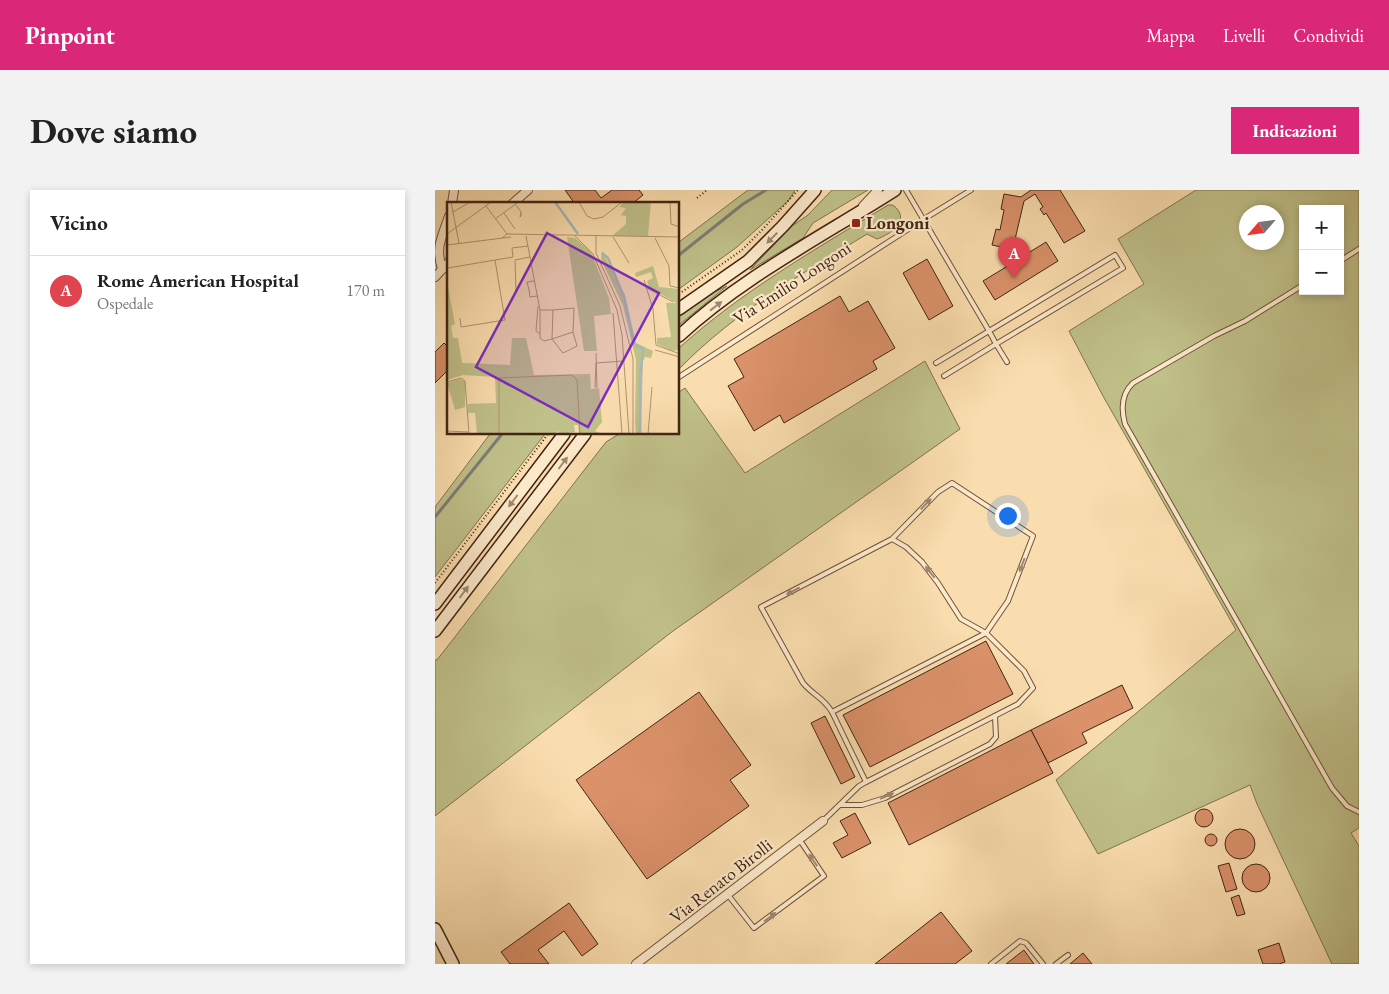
<!DOCTYPE html>
<html lang="it">
<head>
<meta charset="utf-8">
<style>
  body { margin:0; font-family:"EB Garamond",serif; background:#f2f2f2; color:#222 }
  .controls { position:absolute; right:15px; top:15px; display:grid; overflow:hidden; border-radius:0px; box-shadow:0 2px 8px #0003 }
  .controls button { width:45px; height:45px; display:grid; place-items:center; padding:0; border:0; border-bottom:1px solid #e0e0e0; background:#fff; color:#222; font:25px sans-serif }
  .compass { position:absolute; left:804px; top:15px; width:45px; height:45px; border-radius:50%; background:#fff; box-shadow:0 2px 8px #0003; rotate:242deg }
  .you { position:absolute; left:572px; top:325px; width:18px; height:18px; margin:-12px; border:4px solid #fff; border-radius:50%; background:#1a73e8; box-shadow:0 0 0 8px #1a73e833 }
  .badge { display:grid; place-items:center; width:32px; height:32px; border-radius:50%; background:#db2777; color:#fff; font-size:16px; font-weight:700 }
  .pin { position:absolute; translate:-50% -41px; filter:drop-shadow(0 1px 2px #0008) }
  .pin::after { content:''; position:absolute; top:26px; width:18px; height:15px; background:inherit; clip-path:polygon(0 0,100% 0,50% 100%) }
  .list { margin:0; padding:0; list-style:none }
  h2 { display:flex; justify-content:space-between; align-items:center; height:65px; margin:0; padding:0 20px; font-size:21px }
  h2 small { font-size:16px; font-weight:400; color:#767676 }
  .list li { display:grid; grid-template-columns:32px 1fr auto; gap:15px; align-items:center; box-sizing:border-box; height:70px; padding:0 20px; border-top:1px solid #e0e0e0 }
  .list b { display:block; font-size:19px; white-space:nowrap }
  .list p { margin:0; font-size:16px; white-space:nowrap; color:#767676 }
  .list em { font-size:16px; font-style:normal; color:#767676 }
  .map { position:relative; flex:none; width:924px; height:774px; overflow:hidden; border-radius:0px }
  header { display:flex; align-items:center; gap:30px; box-sizing:border-box; height:70px; padding:0 25px; background:#db2777; color:#fff }
  header strong { font-size:24px }
  nav { display:flex; gap:28px; margin-inline-start:auto; font-size:18px }
  .intro { display:flex; align-items:center; justify-content:space-between; box-sizing:border-box; height:120px; padding:0 30px }
  h1 { margin:0; font-size:35px }
  .button { padding:12px 22px; border-radius:0px; background:#db2777; color:#fff; font-size:18px; font-weight:700 }
  main { display:flex; gap:30px; padding:0 30px }
  aside { flex:1; background:#fff; border-radius:0px; box-shadow:0 2px 8px #0003 }
  .map>svg:first-child { display:block }
  .green { fill:#c0c089; stroke:#80724e; fill-rule:evenodd }
  .lines { fill:none; stroke-linecap:round; stroke-linejoin:round }
  .stream { stroke:#7d7d76; stroke-width:3 }
  .building { fill:#db916a; stroke:#412414 }
  .lane-casing { stroke:#6f523a; stroke-width:6 }
  .street-casing { stroke:#6f523a; stroke-width:10 }
  .secondary-casing { stroke:#412414; stroke-width:14 }
  .path { stroke:#412414; stroke-width:2; stroke-dasharray:1 2.5; stroke-linecap:butt }
  .lane { stroke:#fce9ca; stroke-width:4 }
  .street { stroke:#fce9ca; stroke-width:8 }
  .secondary { stroke:#fce9ca; stroke-width:11 }
  .oneway { fill:#9e866f }
  .poi-dot { fill:#8f2418; stroke:#fce9ca; stroke-width:2 }
  .labels { text-anchor:middle; stroke-width:4.5; stroke-linejoin:round; paint-order:stroke }
  .poi-label { font-size:18px; font-weight:bold; fill:#412414; stroke:#fce9ca; text-anchor:start }
  .street-label { font-size:18px; fill:#412414; stroke:#fce9ca }
  .inset-river { fill:none; stroke:#a5b8b7; stroke-width:2.5 }
  .inset-road { fill:none; stroke:#b09370; stroke-width:1 }
  .view { fill:#7b2cbf; fill-opacity:0.15; stroke:#7b2cbf; stroke-width:2.5 }
  .inset-edge { fill:none; stroke:#412414; stroke-width:2.5 }
</style>
</head>
<body>
<header>
<strong>Pinpoint</strong>
<nav><a>Mappa</a><a>Livelli</a><a>Condividi</a></nav>
</header>
<div class="intro"><h1>Dove siamo</h1><a class="button">Indicazioni</a></div>
<main>
<aside>
<h2>Vicino<small></small></h2>
<ul class="list">
<li><span class="badge" style="background:#e0444e">A</span><div><b>Rome American Hospital</b><p>Ospedale</p></div><em>170 m</em></li>
</ul>
</aside>
<div class="map">
<svg width="924" height="774" viewBox="0 0 924 774">
  <rect width="100%" height="100%" fill="#faddae"/>
  <filter id="stains"><feTurbulence type="fractalNoise" baseFrequency=".004" numOctaves="4"/><feColorMatrix values="0 0 0 0 .2 0 0 0 0 .09 0 0 0 0 .02 0 0 0 .5 -.17"/></filter>
  <radialGradient id="worn" r=".72"><stop offset=".6" stop-color="#630" stop-opacity="0"/><stop offset="1" stop-color="#630" stop-opacity=".3"/></radialGradient>
  <!-- green -->
  <g class="green">
    <path d="M313 0H360L354 10 302 57 244 99V52Z"/>
    <path d="M397 0H433L378 33 368 48 315 80 357 36 373 25Z"/>
    <path d="M761 0H924V638L916 643 924 656V774H897L822 614 815 595 663 664 621 590 801 440 668 206 634 141 709 94 683 49ZM868 19H905V101H868ZM812 22H842V52H812Z"/>
    <path d="M453 15H458C477 30 456 44 442 49L432 44C367 84 300 122 246 177L244 178V158C307 101 381 59 453 15Z"/>
    <path d="M292 96 244 135V127L271 106Z"/>
    <path d="M490 171 525 239 238 441 0 626V470H2L171 252 184 244H244V202L250 198 310 283Z"/>
    <path d="M55 244H110L0 387V317Z"/>
  </g>
  <g class="lines">
    <!-- stream -->
    <g class="stream">
      <path d="M244 65 308 14 331 0"/>
      <path d="M0 327 67 244"/>
    </g>
  </g>
  <!-- building -->
  <g class="building">
    <path d="M130 0H160L166 8 177 0H204L208 5 197 14H140Z"/>
    <path d="M596 0H625L650 41 629 53 611 23 609 25 605 19 608 17 600 4 589 11 578 58 585 68 611 52 623 71 560 110 548 91 571 77 570 74 574 72 576 74 582 71 575 59 557 55 561 39 565 40 569 20 566 19 569 4 586 7Z"/>
    <path d="M492 69 518 116 494 130 468 83Z"/>
    <path d="M405 106 414 122 433 111 460 158 438 171 442 179 349 233 345 225 319 241 293 196 309 187 299 169Z"/>
    <path d="M9 153 14 158V179L0 193V162Z"/>
    <path d="M551 451 578 504 435 577 408 525Z"/>
    <path d="M687 495 698 518 647 543 652 553 613 573 596 540Z"/>
    <path d="M264 502 316 575 295 590 314 616 212 689 141 590Z"/>
    <path d="M390 526 420 587 406 594 376 533Z"/>
    <path d="M596 540 618 583 474 655 453 613Z"/>
    <circle cx="769" cy="628" r="9"/>
    <path d="M420 623 436 653 407 668 398 653 413 645 405 631Z"/>
    <circle cx="805" cy="654" r="15"/>
    <circle cx="776" cy="650" r="6"/>
    <path d="M794 673 802 699 791 702 783 676Z"/>
    <circle cx="821" cy="688" r="14"/>
    <path d="M804 705 810 724 802 726 796 708Z"/>
    <path d="M134 713 163 754 147 766 129 741 103 760 114 774H75L66 762Z"/>
    <path d="M506 722 537 761 520 774H440Z"/>
    <path d="M844 753 850 772 844 774H828L823 760Z"/>
    <path d="M589 760 599 774H571Z"/>
    <path d="M648 763 657 774H635Z"/>
  </g>
  <g class="lines">
    <defs>
      <g id="lane">
        <path d="M471 0 554 141 561 154 688 78 680 65 501 173"/>
        <path d="M905 71 924 59"/>
        <path d="M868 95 810 131 779 146 698 193C686 204 686 219 690 234L897 598 912 616 924 622"/>
        <path d="M509 186 561 154 572 172"/>
        <path d="M244 187 489 29 536 0"/>
        <path d="M551 443 589 481 598 498 583 514 431 592 397 522Z"/>
        <path d="M397 522C388 507 379 506 368 493L326 417 457 349 471 357 487 372 503 393 526 429 551 443 573 411 598 346 517 293 503 302 457 349"/>
        <path d="M405 615H427L450 608 555 554 561 547 560 526"/>
        <path d="M388 631 424 596 431 592"/>
        <path d="M293 705 319 738 389 686 364 649"/>
        <path d="M556 774 585 751 591 753 608 774"/>
        <path d="M621 774 633 765"/>
      </g>
      <g id="street">
        <path d="M17 14 19 0"/>
        <path d="M77 14 93 0"/>
        <path d="M428 16 443 0"/>
        <path d="M7 79C0 56 7 48 14 26"/>
        <path d="M0 87 14 72"/>
        <path d="M201 774 388 631"/>
      </g>
      <g id="secondary">
        <path d="M244 119 313 71 348 36 380 0"/>
        <path d="M244 146C306 88 388 46 460 0"/>
        <path d="M0 414 129 244"/>
        <path d="M0 441 150 244"/>
        <path d="M0 739 18 774"/>
      </g>
    </defs>
    <!-- lane casing -->
    <use href="#lane" class="lane-casing"/>
    <!-- street casing -->
    <use href="#street" class="street-casing"/>
    <!-- secondary casing -->
    <use href="#secondary" class="secondary-casing"/>
    <!-- path -->
    <g class="path">
      <path d="M262 8 272 0"/>
      <path d="M244 104 307 60 327 40 363 0"/>
      <path d="M0 393 113 244"/>
    </g>
    <!-- lane -->
    <use href="#lane" class="lane"/>
    <!-- street -->
    <use href="#street" class="street"/>
    <!-- secondary -->
    <use href="#secondary" class="secondary"/>
  </g>
  <!-- one-way arrows -->
  <defs><path id="oneway-solid" d="M-6-.8H1V-3.2L6.5 0L1 3.2V.8H-6Z" transform="scale(1.25)"/></defs>
  <g class="oneway">
    <use href="#oneway-solid" transform="translate(337 48) rotate(135)"/>
    <use href="#oneway-solid" transform="translate(281 116) rotate(-38)"/>
    <use href="#oneway-solid" transform="translate(128 273) rotate(-53)"/>
    <use href="#oneway-solid" transform="translate(78 311) rotate(127)"/>
    <use href="#oneway-solid" transform="translate(491 314) rotate(-46)"/>
    <use href="#oneway-solid" transform="translate(587 375) rotate(111)"/>
    <use href="#oneway-solid" transform="translate(495 382) rotate(-128)"/>
    <use href="#oneway-solid" transform="translate(358 401) rotate(152)"/>
    <use href="#oneway-solid" transform="translate(29 402) rotate(-53)"/>
    <use href="#oneway-solid" transform="translate(452 606) rotate(-23)"/>
    <use href="#oneway-solid" transform="translate(378 670) rotate(-124)"/>
    <use href="#oneway-solid" transform="translate(335 727) rotate(-37)"/>
  </g>
  <!-- markers -->
  <rect class="poi-dot" x="416" y="28" width="10" height="10" rx="2.5"/>
  <g class="labels">
    <!-- poi labels -->
    <g class="poi-label">
      <text x="431" y="39">Longoni</text>
    </g>
    <!-- street labels -->
    <g class="street-label">
      <text transform="translate(357 93) rotate(-33)" y="6">Via Emilio Longoni</text>
      <text transform="translate(286 691) rotate(-38)" y="6">Via Renato Birolli</text>
    </g>
  </g>
  <!-- overview -->
  <g transform="translate(12 12)">
    <rect width="232" height="232" fill="#faddae"/>
    <path d="M177 0H204L201 34H165L179 22V14L174 13 179 6 172 5ZM120 35 128 36 144 50 162 96 164 112 147 114 150 149H137ZM155 49 178 93 189 141 206 149 204 156 198 155 196 159 194 232H189L188 221 189 158 176 104 154 57ZM206 64 212 85 232 87V148L225 149 210 142V136L224 135 219 101H229L202 85 200 79 206 76 204 70 189 75 188 71ZM0 80 8 122 4 124 6 136H11L15 161 63 163 65 136H79L87 173 143 172 144 187 152 186 155 220 148 229 156 232H132L131 223H127L128 230 112 232 111 229 107 232H30L28 211H21V202L49 201 48 175 16 173 0 178ZM13 177 18 179V205L8 208 0 181Z" fill="#c0c089"/>
    <path class="inset-river" d="M108 0 131 32M155 51 161 56 177 95 187 142 196 147 193 175V232"/>
    <path class="inset-road" d="M4 0 12 41M132 0 140 14 147 17 156 15 175 0M223 0 224 22 233 25M69 3 74 10V14L73 15 74 11M39 4 60 32M6 10 23 0M57 11 68 27M48 17 70 1M0 32 44 0M79 34 93 108M128 34 146 52 170 108 175 133 182 232M149 34V51L173 104 186 157V232M166 35 182 61M55 36 60 32 233 35M208 36 222 64 223 84 233 86M0 43 64 35M1 66 66 55 65 46 81 44M197 78 206 107 209 143 233 152M87 79 80 80 82 88 83 95 90 94M200 86 226 100M69 90 68 58 83 55M91 104 89 129 93 132M93 108H106L105 137 97 139 93 136ZM106 108 127 106 126 130 105 137 116 151 130 144 126 130M166 111 175 232M13 116 14 125 58 118 48 58M208 148 233 155M149 151 150 185H148L149 161M149 161 177 159M0 180 14 176 18 179 22 232M0 229 21 230M52 232V176L125 173 130 178 133 232M201 232 205 185"/>
    <path class="view" d="M100 31 212 91 141 225 29 165Z"/>
    <rect width="232" height="232" class="inset-edge"/>
  </g>
  <rect width="100%" height="100%" filter="url(#stains)"/>
  <rect width="100%" height="100%" fill="url(#worn)"/>
</svg>
<div class="controls">
<button>+</button>
<button>−</button>
</div>
<svg class="compass" viewBox="-18 -18 36 36"><path d="M0-13l5 13h-10z" fill="#e53935"/><path d="M0 13l5-13h-10z" fill="#767676"/></svg>
<div class="you"></div>
<div class="pin badge" style="left:579px;top:88px;background:#e0444e">A</div>
</div>
</main>
</body>
</html>
